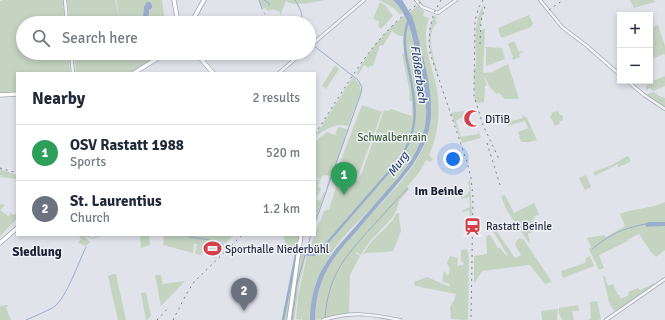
<!DOCTYPE html>
<html lang="en">
<head>
<meta charset="utf-8">
<style>
  body { margin:0; font-family:Signika,sans-serif; background:#f6f6f7; color:#1f2937 }
  .controls { position:absolute; right:12px; top:12px; display:grid; overflow:hidden; border-radius:0px; box-shadow:0 2px 6px #0003 }
  .controls button { width:36px; height:36px; display:grid; place-items:center; padding:0; border:0; border-bottom:1px solid #e0e1e3; background:#fff; color:#1f2937; font:20px sans-serif }
  .you { position:absolute; left:453px; top:159px; width:14px; height:14px; margin:-10px; border:3px solid #fff; border-radius:50%; background:#1a73e8; box-shadow:0 0 0 6px #1a73e833 }
  .badge { display:grid; place-items:center; width:26px; height:26px; border-radius:50%; background:#d53f48; color:#fff; font-size:13px; font-weight:700 }
  .pin { position:absolute; translate:-50% -33px; filter:drop-shadow(0 1px 2px #0008) }
  .pin::after { content:''; position:absolute; top:21px; width:14px; height:12px; background:inherit; clip-path:polygon(0 0,100% 0,50% 100%) }
  .list { margin:0; padding:0; list-style:none }
  h2 { display:flex; justify-content:space-between; align-items:center; height:52px; margin:0; padding:0 16px; font-size:17px }
  h2 small { font-size:13px; font-weight:400; color:#747a83 }
  .list li { display:grid; grid-template-columns:26px 1fr auto; gap:12px; align-items:center; box-sizing:border-box; height:56px; padding:0 16px; border-top:1px solid #e0e1e3 }
  .list b { display:block; font-size:15px; white-space:nowrap }
  .list p { margin:0; font-size:13px; white-space:nowrap; color:#747a83 }
  .list em { font-size:13px; font-style:normal; color:#747a83 }
  .icon { flex:none; width:22px; height:22px; fill:none; stroke:currentColor; stroke-width:2; stroke-linecap:round; stroke-linejoin:round }
  .map { position:relative; flex:none; width:665px; height:320px; overflow:hidden }
  .search { position:absolute; background:#fff; box-shadow:0 2px 6px #0003; left:16px; top:16px; width:300px; height:44px; display:flex; align-items:center; gap:10px; box-sizing:border-box; padding:0 14px; border-radius:22px; color:#747a83; font-size:15px }
  .panel { position:absolute; background:#fff; box-shadow:0 2px 6px #0003; left:16px; top:72px; width:300px; height:164px; border-radius:0px }
  .map>svg:first-child { display:block }
  .green { fill:#c4d4c1 }
  .water { fill:#99adcc }
  .lines { fill:none; stroke-linecap:round; stroke-linejoin:round }
  .stream { stroke:#99adcc; stroke-width:1 }
  .river { stroke:#99adcc; stroke-width:2.5 }
  .minor-casing { stroke:#a5a9b4; stroke-width:4 }
  .major-casing { stroke:#9fa6b6; stroke-width:5 }
  .minor { stroke:#f3f4f8; stroke-width:2.5 }
  .major { stroke:#fff; stroke-width:3.5 }
  .rail { stroke:#798194; stroke-width:1; stroke-dasharray:2 4; stroke-linecap:butt }
  .labels { text-anchor:middle; stroke-width:3; stroke-linejoin:round; paint-order:stroke }
  .poi-label { font-size:11px; fill:#282f42; stroke:#f0f2f7; text-anchor:start }
  .park-label { font-size:11px; fill:#385f34; stroke:#f0f2f7 }
  .water-label { font-size:12px; font-style:italic; fill:#304978; stroke:#f0f2f7 }
  .neighbourhood-label { font-size:12px; font-weight:bold; fill:#1a2033; stroke:#f0f2f7 }
  .quarter-label { font-size:13px; font-weight:bold; fill:#1a2033; stroke:#f0f2f7 }
</style>
</head>
<body>
<div class="map">
<svg width="665" height="320" viewBox="0 0 665 320">
  <rect width="100%" height="100%" fill="#e0e3ea"/>
  <!-- green -->
  <g class="green">
    <path d="M2 0H64L66 23H23V53H69L70 73H17V92L0 93V1H2Z"/>
    <path d="M67 0H115L120 22 116 0H162L165 22 176 20V23H149C148 17 146 12 152 8L144 7 143 16 138 23H80L77 16 79 23H70Z"/>
    <path d="M259 0H325C315 2 293 7 286 1L280 16V12L273 9 268 11 265 8 263 9Z"/>
    <path d="M379 0H393L403 12 400 15 394 8Z"/>
    <path d="M630 0H654L655 2 634 8Z"/>
    <path d="M380 2 386 6 393 16 381 29 378 27 379 21 373 19Z"/>
    <path d="M484 4 480 28V30L485 29 483 73 494 72V71L508 64 519 99H505L499 93 496 94 490 87 483 74 487 85 485 86 484 102 477 103 475 101 474 68H476C476 48 472 22 484 4Z"/>
    <path d="M418 5 420 9 424 11 423 16 429 18C419 45 435 70 438 97 440 116 437 138 429 155L433 159 430 162 426 160 420 171 407 187 409 189 399 201 397 209 392 218 370 241 361 255 356 252 355 253 360 256 350 275 349 313 323 319 315 320C315 305 318 289 324 275 350 218 423 185 431 119 433 101 428 83 424 65 420 49 417 27 410 12Z"/>
    <path d="M405 15 409 25C415 52 429 93 426 120 420 174 364 209 334 249 329 257 323 267 319 276 312 289 311 305 310 320H302V315L301 320 296 319 298 296 307 255 313 256 319 253 396 166C407 152 417 134 415 115 412 134 407 150 395 165L320 250 314 255 308 254 319 222H320L324 211 329 209 340 175 358 181 360 175H361L384 110 388 111 391 109 412 116V102L409 100 410 93 402 54 404 53 403 36H399L392 31 383 46 380 45 373 66H370L369 68 364 65 358 75 356 73 376 43 397 21H398L401 19V24V18Z"/>
    <path d="M435 15 437 18 435 20 437 23C424 34 435 62 439 75H438C431 57 424 33 435 15Z"/>
    <path d="M529 15 533 24 531 27 501 38 498 28Z"/>
    <path d="M658 25 665 46V55L664 54 651 59 650 30 652 27Z"/>
    <path d="M514 41 519 52 522 51 523 52 519 54 520 57 513 60 512 58 513 57 508 44Z"/>
    <path d="M486 47 502 48 505 59 486 66Z"/>
    <path d="M74 53H117L119 60 129 57 128 53H164L130 73H76Z"/>
    <path d="M335 65 339 69 326 89 322 86Z"/>
    <path d="M665 76V86L653 91 650 88 646 90V86L650 84 649 82Z"/>
    <path d="M353 77 360 85 361 92 348 126C336 122 325 130 315 136Z"/>
    <path d="M654 92 659 96 665 98V107L647 96 648 94Z"/>
    <path d="M362 105 382 112 359 174 341 167 339 165Z"/>
    <path d="M464 111 465 115 456 121 461 137 478 134V131L481 138 462 143 451 113Z"/>
    <path d="M558 111 560 115H563V120L560 121 559 124 555 126 550 116 552 115 551 113Z"/>
    <path d="M522 115 527 118 537 140 530 142H521L518 132 528 128 525 121 507 126 509 124V122L523 118Z"/>
    <path d="M338 127 348 129 327 188H326L330 176 325 175 322 176 321 179 315 177V142L327 132 335 135Z"/>
    <path d="M627 156 629 157 631 161 624 165 620 166V167H618V164L595 176 593 172 612 165Z"/>
    <path d="M0 169 17 175V179L0 177 2 175H0Z"/>
    <path d="M586 175 591 187 585 190 579 178Z"/>
    <path d="M315 178 320 180 318 186 321 189 316 199 320 201 324 192H325L315 221Z"/>
    <path d="M470 180 472 215 470 217 469 210 463 212 462 211 470 207 469 196 466 199 465 198 461 199V198L468 194V192L470 191 468 181Z"/>
    <path d="M505 195 514 213 534 203 539 214 534 217 535 219 530 221H535L539 229 528 234 530 243H529L507 211 501 196Z"/>
    <path d="M665 202V222H649L647 227 665 226V250L656 257 651 252 639 234 627 240 628 241 599 255 604 268 599 270 589 249 591 247 587 238 604 235 606 237 625 226 620 214C634 208 650 209 665 202Z"/>
    <path d="M0 204 5 205 0 210 8 216 10 214 9 212 13 215 17 213V219L0 236Z"/>
    <path d="M400 213 399 216 401 231 394 249 393 251 386 252 366 253 363 254 371 242 392 221 396 214Z"/>
    <path d="M494 227 515 258 521 255 515 245 517 240 520 238 524 240 552 282 545 284 530 265 482 271 474 284V256L487 254 486 236 490 235 498 248H500L506 255 508 256 491 228Z"/>
    <path d="M78 235H89L91 238 100 235H104L92 239 85 236V237L90 242 86 246 78 243 81 239Z"/>
    <path d="M140 235H149L150 245 141 248Z"/>
    <path d="M164 235H234L226 243 216 241 224 245 215 258 207 254 203 253 202 255 195 254 197 244H194L193 253 163 245Z"/>
    <path d="M283 235H300L287 320H282L288 294 295 252H288Z"/>
    <path d="M467 249 469 258 468 320 451 319 450 307 454 300 456 294 415 286 414 282 427 277 450 287 449 284 442 281 444 271 448 276 450 270 447 263 450 256 458 258 457 266 463 265 464 263 461 261V250Z"/>
    <path d="M300 254 306 255 299 285 294 320H290L292 304Z"/>
    <path d="M590 256 594 266 563 278 561 271 585 263 586 258Z"/>
    <path d="M113 274H116L126 320H118L108 276Z"/>
    <path d="M155 275H161L164 290 163 284 185 281 161 306Z"/>
    <path d="M604 275 608 286 613 284 618 295H619L621 299 629 295 628 292 638 288 640 290 655 283V284L617 310 614 311 609 302 603 277Z"/>
    <path d="M146 292 151 316 147 320H146L141 293Z"/>
    <path d="M597 301 601 319 599 320H588L591 318 590 302Z"/>
    <path d="M5 305H7L8 306 6 308 11 320H0V306Z"/>
    <path d="M578 305 579 311H572L574 320H562L559 313V308Z"/>
    <path d="M558 309 557 320H542L541 311Z"/>
  </g>
  <!-- water -->
  <g class="water">
    <path d="M393 0H402L412 16 415 25C422 55 433 87 431 117 428 150 408 172 388 195 376 208 365 221 354 234 342 247 331 260 324 276 318 289 315 305 315 320H310C311 277 327 258 355 227 366 214 378 201 389 188 406 170 420 151 425 126 429 105 422 84 418 64 413 41 411 17 393 0Z"/>
    <path d="M147 2H150L152 5V8L149 10V15L147 17 149 23H138L143 16 144 7Z"/>
    <path d="M649 222H665V226L646 227 645 224Z"/>
  </g>
  <g class="lines">
    <!-- stream -->
    <g class="stream">
      <path d="M259 0 262 9"/>
      <path d="M264 0 269 3V5"/>
      <path d="M295 0C300 8 303 13 302 23"/>
      <path d="M264 13 265 14"/>
      <path d="M309 42 358 80 362 87 361 93 315 223"/>
      <path d="M189 237 210 240 223 244"/>
      <path d="M592 249C611 234 621 229 645 224"/>
      <path d="M325 318C328 276 344 258 370 229 383 215 395 201 408 188"/>
      <path d="M26 320C35 316 45 312 54 307 67 297 78 263 86 247"/>
      <path d="M292 320 297 283 311 235"/>
    </g>
    <!-- river -->
    <g class="river">
      <path d="M305 254 314 255 320 251 395 165C420 134 417 107 409 70 405 53 402 36 409 19"/>
      <path d="M283 320 296 255 299 253 305 254"/>
    </g>
    <defs>
      <g id="minor">
        <path d="M65 0 67 23"/>
        <path d="M416 0 422 7 438 13 456 0"/>
        <path d="M540 0 562 27 587 46 620 75"/>
        <path d="M309 47 364 0"/>
        <path d="M71 53 73 73"/>
        <path d="M279 73 302 53"/>
        <path d="M627 81 644 95 665 109"/>
        <path d="M323 320C353 311 370 314 400 320"/>
        <path d="M606 320 665 279"/>
      </g>
      <g id="major">
        <path d="M174 0 178 23"/>
        <path d="M191 23 204 0"/>
        <path d="M196 53 213 73"/>
        <path d="M134 73 166 53"/>
        <path d="M0 95 17 94"/>
        <path d="M0 243 17 228"/>
        <path d="M289 320 301 235"/>
      </g>
    </defs>
    <!-- minor casing -->
    <use href="#minor" class="minor-casing"/>
    <!-- major casing -->
    <use href="#major" class="major-casing"/>
    <!-- minor -->
    <use href="#minor" class="minor"/>
    <!-- major -->
    <use href="#major" class="major"/>
    <!-- rail -->
    <g class="rail">
      <path d="M441 0 434 13 430 28 429 42 430 53 467 162 471 178 473 197 471 320"/>
      <path d="M483 0 479 7 475 20 474 96 483 125 499 159"/>
      <path d="M549 10 563 0"/>
      <path d="M480 44 481 21 485 6"/>
      <path d="M315 134C347 86 374 32 424 0"/>
      <path d="M487 143 500 185"/>
      <path d="M0 168 17 173"/>
      <path d="M157 320 169 307"/>
      <path d="M173 320 187 293 194 282 242 235"/>
    </g>
  </g>
  <!-- icons -->
  <defs>
    <symbol id="mosque-bare" viewBox="-9 -9 18 18"><path d="M3.5-4.9A6 6 0 1 0 3.5 4.9A5 5 0 1 1 3.5-4.9Z" fill="#d53f48" stroke="#f0f2f7" stroke-width="2.5" paint-order="stroke"/></symbol>
    <symbol id="station-bare" viewBox="-9 -9 18 18"><path d="M-3-6H3Q5-6 5-4V2Q5 4 3 4L4.5 6H3L1.5 4h-3L-3 6H-4.5L-3 4Q-5 4-5 2V-4Q-5-6-3-6ZM-3.5-4v3h7v-3ZM-3.5 1v1.5H-2V1ZM2 1v1.5H3.5V1Z" fill="#d53f48" stroke="#f0f2f7" stroke-width="2.5" paint-order="stroke"/></symbol>
    <symbol id="stadium-bare" viewBox="-9 -9 18 18"><path d="M0-5a6.5 5 0 1 0 0 10a6.5 5 0 1 0 0-10ZM-3.5-1.8h7v3.6h-7Z" fill="#d53f48" stroke="#f0f2f7" stroke-width="2.5" paint-order="stroke"/></symbol>
  </defs>
  <g fill-rule="evenodd">
    <use href="#mosque-bare" x="460" y="106" width="25" height="25"/>
    <use href="#station-bare" x="460" y="214" width="25" height="25"/>
    <use href="#stadium-bare" x="200" y="236" width="25" height="25"/>
  </g>
  <g class="labels">
    <!-- poi labels -->
    <g class="poi-label">
      <text x="485" y="123">DiTiB</text>
      <text x="486" y="230">Rastatt Beinle</text>
      <text x="225" y="253">Sporthalle Niederbühl</text>
    </g>
    <!-- park labels -->
    <g class="park-label">
      <text x="392" y="141">Schwalbenrain</text>
    </g>
    <!-- water labels -->
    <g class="water-label">
      <text transform="translate(419 74) rotate(82)" y="4">Flößerbach</text>
      <text transform="translate(398 164) rotate(-55)" y="4">Murg</text>
    </g>
    <!-- neighbourhood labels -->
    <g class="neighbourhood-label">
      <text x="439" y="195">Im Beinle</text>
    </g>
    <!-- quarter labels -->
    <g class="quarter-label">
      <text x="37" y="256">Siedlung</text>
    </g>
  </g>
</svg>
<div class="controls">
<button>+</button>
<button>−</button>
</div>
<div class="you"></div>
<div class="pin badge" style="left:344px;top:195px;background:#2e9e5b">1</div>
<div class="pin badge" style="left:244px;top:311px;background:#6b7280">2</div>
<div class="search"><svg class="icon" aria-label="search" viewBox="0 0 24 24"><circle cx="10" cy="10" r="6"/><path d="M15 15l6 6"/></svg>Search here</div>
<section class="panel">
<h2>Nearby<small>2 results</small></h2>
<ul class="list">
<li><span class="badge" style="background:#2e9e5b">1</span><div><b>OSV Rastatt 1988</b><p>Sports</p></div><em>520 m</em></li>
<li><span class="badge" style="background:#6b7280">2</span><div><b>St. Laurentius</b><p>Church</p></div><em>1.2 km</em></li>
</ul>
</section>
</div>
</body>
</html>
